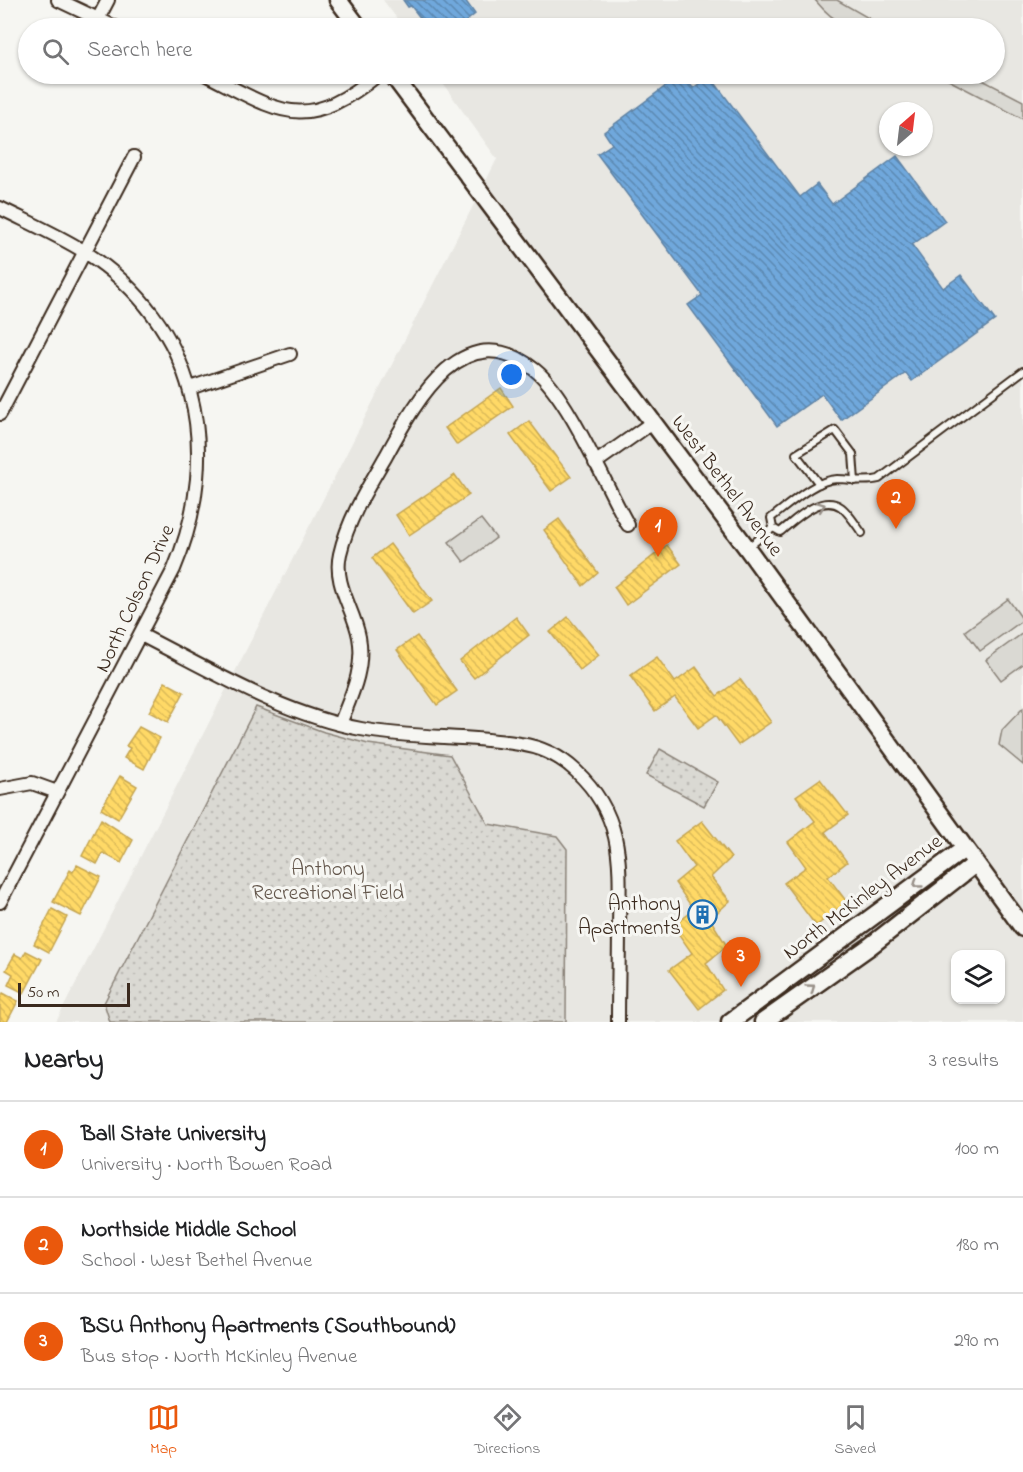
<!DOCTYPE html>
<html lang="en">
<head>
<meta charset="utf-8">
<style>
  body { margin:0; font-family:"Indie Flower",sans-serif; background:#f2f2f2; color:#202124 }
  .controls { position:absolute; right:18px; bottom:18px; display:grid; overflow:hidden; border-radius:12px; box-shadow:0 2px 4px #0004 }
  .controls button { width:54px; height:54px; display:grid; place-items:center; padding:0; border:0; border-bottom:2px solid #e0e0e0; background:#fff; color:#202124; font:30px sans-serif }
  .compass { position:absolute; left:879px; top:102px; width:54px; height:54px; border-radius:50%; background:#fff; box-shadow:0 2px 4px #0004; rotate:28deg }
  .scale { position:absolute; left:18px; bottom:15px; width:112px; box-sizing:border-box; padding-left:6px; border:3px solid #3b2a1e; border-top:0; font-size:16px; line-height:21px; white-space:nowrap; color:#3b2a1e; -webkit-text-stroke:4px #f6f6f2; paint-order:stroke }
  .you { position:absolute; left:512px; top:375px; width:21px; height:21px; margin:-15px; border:4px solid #fff; border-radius:50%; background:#1a73e8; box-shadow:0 0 0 9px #1a73e833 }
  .badge { display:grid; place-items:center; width:39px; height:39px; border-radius:50%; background:#ea580c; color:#fff; font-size:20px; font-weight:700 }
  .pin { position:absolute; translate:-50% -50px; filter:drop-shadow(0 2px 3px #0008) }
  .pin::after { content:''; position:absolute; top:32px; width:21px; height:18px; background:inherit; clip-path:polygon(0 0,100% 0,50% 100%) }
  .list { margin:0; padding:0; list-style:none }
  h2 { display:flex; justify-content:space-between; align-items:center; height:78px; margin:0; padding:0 24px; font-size:26px }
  h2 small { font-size:20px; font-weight:400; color:#757577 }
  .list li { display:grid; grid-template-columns:39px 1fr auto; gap:18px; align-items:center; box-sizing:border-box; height:96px; padding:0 24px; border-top:2px solid #e0e0e0 }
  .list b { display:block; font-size:22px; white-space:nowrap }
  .list p { margin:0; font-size:20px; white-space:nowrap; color:#757577 }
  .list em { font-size:20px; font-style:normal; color:#757577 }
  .icon { flex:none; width:33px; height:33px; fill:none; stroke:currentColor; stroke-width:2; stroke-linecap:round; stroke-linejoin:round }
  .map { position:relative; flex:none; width:1023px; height:1022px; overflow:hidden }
  .search { position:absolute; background:#fff; box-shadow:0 2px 4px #0004; left:18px; right:18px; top:18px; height:66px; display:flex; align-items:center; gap:15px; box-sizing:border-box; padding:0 21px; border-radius:33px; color:#757577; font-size:22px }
  .sheet { height:366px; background:#fff }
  nav { display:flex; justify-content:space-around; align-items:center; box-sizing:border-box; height:84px; border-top:2px solid #e0e0e0; background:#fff; font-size:16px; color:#757577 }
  nav a { display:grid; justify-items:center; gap:3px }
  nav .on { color:#ea580c }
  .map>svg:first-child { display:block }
  .built { fill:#e8e7e2; fill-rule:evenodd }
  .park { fill:url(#park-dots); stroke:#8a8278; stroke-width:1.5 }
  .garden { fill:#dad9d3; stroke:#8a8278; stroke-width:1.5 }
  .homes { fill:url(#homes-back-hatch); stroke:#c4a450; stroke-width:1.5 }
  .schools { fill:url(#schools-back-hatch); stroke:#5f82a3; stroke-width:1.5 }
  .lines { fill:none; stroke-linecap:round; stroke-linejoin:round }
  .service-casing { stroke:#3b2a1e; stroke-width:10 }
  .minor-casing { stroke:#3b2a1e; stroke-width:16 }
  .secondary-casing { stroke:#3b2a1e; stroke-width:21 }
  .service { stroke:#f6f6f2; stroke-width:6 }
  .minor { stroke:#f6f6f2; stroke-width:12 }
  .secondary { stroke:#f6f6f2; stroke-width:16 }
  .oneway { stroke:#989088 }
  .labels { text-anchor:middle; stroke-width:6; stroke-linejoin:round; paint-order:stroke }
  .street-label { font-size:21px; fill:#3b2a1e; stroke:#f6f6f2 }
  .park-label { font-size:21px; fill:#63564b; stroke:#f6f6f2 }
  .poi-label { font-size:21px; fill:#3b2a1e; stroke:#f6f6f2; text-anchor:end }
</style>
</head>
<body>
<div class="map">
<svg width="1023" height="1022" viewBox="0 0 1023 1022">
  <defs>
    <pattern id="park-dots" width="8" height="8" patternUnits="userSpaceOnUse" patternTransform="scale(1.5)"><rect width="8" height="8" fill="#dad9d3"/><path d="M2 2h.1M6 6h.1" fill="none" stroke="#bcbab5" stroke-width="1.8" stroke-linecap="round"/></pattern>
    <pattern id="homes-back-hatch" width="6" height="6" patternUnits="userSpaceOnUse" patternTransform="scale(1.5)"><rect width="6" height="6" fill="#ffd966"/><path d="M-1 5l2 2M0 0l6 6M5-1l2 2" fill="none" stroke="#dbba58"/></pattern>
    <pattern id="schools-back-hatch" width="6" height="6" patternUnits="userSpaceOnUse" patternTransform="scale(1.5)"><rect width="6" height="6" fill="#6fa8dc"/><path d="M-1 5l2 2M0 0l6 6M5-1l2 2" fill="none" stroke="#5c89b2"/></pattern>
  </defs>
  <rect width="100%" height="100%" fill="#f6f6f2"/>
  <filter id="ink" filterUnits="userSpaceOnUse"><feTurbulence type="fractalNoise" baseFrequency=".0167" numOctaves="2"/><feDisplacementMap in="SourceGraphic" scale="12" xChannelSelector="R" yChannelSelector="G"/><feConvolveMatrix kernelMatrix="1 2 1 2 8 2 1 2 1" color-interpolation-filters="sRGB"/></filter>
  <g filter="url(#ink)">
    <!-- built -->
    <path class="built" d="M383 0H1023V1022H56L497 159 436 74H994V28H404ZM888 111H924V147H888ZM956 954H1000V1000H956Z"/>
    <!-- park -->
    <g class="park">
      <path d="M256 707 324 732 368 744 450 755 488 824 557 836 567 849 566 1022H110L104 1003Z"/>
      <path d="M660 749 718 782 704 806 646 775Z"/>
    </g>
    <!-- garden -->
    <g class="garden">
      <path d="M815 0H837L886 28C851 29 838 28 815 0Z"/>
      <path d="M937 74H971L1023 101V119Z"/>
      <path d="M481 519 496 538 464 562 449 542Z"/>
      <path d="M1008 599 1023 620 980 651 965 631Z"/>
      <path d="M1023 633V664L1001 680 986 660Z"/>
      <path d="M1023 708V765L999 745 1002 730Z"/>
    </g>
    <!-- homes -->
    <g class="homes">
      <path d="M501 388 513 406 457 445 445 428Z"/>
      <path d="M529 421 571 477 551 491 510 435Z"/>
      <path d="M455 475 469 495 409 535 396 515Z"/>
      <path d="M559 519 598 573 583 586 544 530Z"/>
      <path d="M390 544 432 601 413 614 372 558Z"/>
      <path d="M667 545 681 564 626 605 614 587Z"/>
      <path d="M516 617 529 635 474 678 460 661Z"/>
      <path d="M568 617 599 655 580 670 550 632Z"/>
      <path d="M417 636 457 691 437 705 397 650Z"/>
      <path d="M657 657 675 682 696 667 717 696 740 679 771 722 738 745 716 715 698 728 675 697 655 711 630 676Z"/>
      <path d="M165 682 184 692 168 722 149 712Z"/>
      <path d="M139 727 160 738 144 769 124 758 130 748 126 746Z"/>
      <path d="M120 776 137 786 118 819 101 809Z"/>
      <path d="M820 779 848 815 825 832 847 862 828 877 847 902 816 926 784 883 806 867 788 842 815 821 796 796Z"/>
      <path d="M101 819 133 840 121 863 103 853 97 864 82 856Z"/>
      <path d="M702 821 731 858 711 877 730 901 710 919 727 946 706 963 723 990 699 1009 669 970 692 953 673 926 694 910 675 883 694 867 675 841Z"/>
      <path d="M77 865 101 877 81 916 53 902 70 870 73 872Z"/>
      <path d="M52 909 67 917 49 952 34 944Z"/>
      <path d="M26 951 42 959 24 993 8 985 13 974 6 970 15 954 22 958Z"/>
      <path d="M3 993 18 1001 7 1022H0V999Z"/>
    </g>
    <!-- schools -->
    <g class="schools">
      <path d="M403 0H465L475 14 459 27 461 28H428L411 6 408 7Z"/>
      <path d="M682 74 693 88 710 76 800 197 817 184 832 204 897 156 945 221 912 245 943 288 961 275 995 320 912 381 906 373 841 420 822 394 777 426 688 305 702 295 597 154 612 144 604 132Z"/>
    </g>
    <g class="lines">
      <defs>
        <g id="service">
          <path d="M819 484 796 454 835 430 853 454 855 481"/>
          <path d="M773 528 771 518C789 505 814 480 837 479 852 479 864 483 879 479L1023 371"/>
          <path d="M773 528 780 532C795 520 821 493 841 507 849 513 856 525 862 533"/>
          <path d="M747 548 773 528"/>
        </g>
        <g id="minor">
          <path d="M58 0 117 28"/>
          <path d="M98 19 108 0"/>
          <path d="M205 74C282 113 304 134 379 74"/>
          <path d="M0 208C28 222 58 235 85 252 197 324 224 450 174 569L0 902"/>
          <path d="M190 388 290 354"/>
          <path d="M0 414 134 157"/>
          <path d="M595 463 653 422"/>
          <path d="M141 635C212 671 282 714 361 729 414 739 468 735 520 744 541 747 561 757 576 771 625 817 620 865 619 926 619 958 618 990 618 1022"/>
          <path d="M340 724C351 696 365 668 359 637 354 609 333 584 340 554 348 519 368 487 386 456 415 403 463 312 535 370 569 397 605 485 628 525"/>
          <path d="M0 789 32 783 57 792"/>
        </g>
        <g id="secondary">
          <path d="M338 0 359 28"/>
          <path d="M392 74 747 548 1023 928"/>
          <path d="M730 1022 964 849"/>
          <path d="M763 1022 869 947 975 864"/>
        </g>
      </defs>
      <!-- service casing -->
      <use href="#service" class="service-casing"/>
      <!-- minor casing -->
      <use href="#minor" class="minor-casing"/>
      <!-- secondary casing -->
      <use href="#secondary" class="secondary-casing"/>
      <!-- service -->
      <use href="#service" class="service"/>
      <!-- minor -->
      <use href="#minor" class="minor"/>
      <!-- secondary -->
      <use href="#secondary" class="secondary"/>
    </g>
    <!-- one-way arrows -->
    <defs><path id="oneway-chevron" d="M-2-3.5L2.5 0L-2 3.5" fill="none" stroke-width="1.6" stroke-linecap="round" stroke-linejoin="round" transform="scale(1.5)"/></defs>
    <g class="oneway">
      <use href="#oneway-chevron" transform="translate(821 506) rotate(-21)"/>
      <use href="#oneway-chevron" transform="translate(917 884) rotate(144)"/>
      <use href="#oneway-chevron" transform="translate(811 988) rotate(-36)"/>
    </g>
  </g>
  <!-- icons -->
  <defs>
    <symbol id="building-ring" viewBox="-11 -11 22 22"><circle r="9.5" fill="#f6f6f2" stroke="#1f6fb2" stroke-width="1.5"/><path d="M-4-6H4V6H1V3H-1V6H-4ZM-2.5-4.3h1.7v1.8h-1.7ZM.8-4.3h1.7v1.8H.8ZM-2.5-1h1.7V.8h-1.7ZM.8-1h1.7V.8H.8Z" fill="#1f6fb2"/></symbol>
  </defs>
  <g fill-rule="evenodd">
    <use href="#building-ring" x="686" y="898" width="33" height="33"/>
  </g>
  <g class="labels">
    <!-- street labels -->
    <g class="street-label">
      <text transform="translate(728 485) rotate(53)" y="7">West Bethel Avenue</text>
      <text transform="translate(134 598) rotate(-65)" y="7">North Colson Drive</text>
      <text transform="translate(862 896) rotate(-37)" y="7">North McKinley Avenue</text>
    </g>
    <!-- park labels -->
    <g class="park-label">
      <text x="328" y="875">Anthony<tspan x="328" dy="24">Recreational Field</tspan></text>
    </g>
    <!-- poi labels -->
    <g class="poi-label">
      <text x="681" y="910">Anthony<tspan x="681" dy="24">Apartments</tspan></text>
    </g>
  </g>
</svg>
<div class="controls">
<button><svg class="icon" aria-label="layers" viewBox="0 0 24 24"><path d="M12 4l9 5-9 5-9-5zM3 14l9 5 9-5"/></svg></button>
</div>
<svg class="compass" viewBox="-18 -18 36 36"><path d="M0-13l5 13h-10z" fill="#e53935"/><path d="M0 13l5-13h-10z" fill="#757577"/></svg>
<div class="scale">50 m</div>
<div class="you"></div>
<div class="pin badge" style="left:658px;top:557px">1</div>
<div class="pin badge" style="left:896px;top:529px">2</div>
<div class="pin badge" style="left:741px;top:987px">3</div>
<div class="search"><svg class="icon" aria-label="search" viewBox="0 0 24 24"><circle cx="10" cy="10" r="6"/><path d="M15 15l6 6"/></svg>Search here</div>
</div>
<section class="sheet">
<h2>Nearby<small>3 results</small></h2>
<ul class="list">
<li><span class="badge">1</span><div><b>Ball State University</b><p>University · North Bowen Road</p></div><em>100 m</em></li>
<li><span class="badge">2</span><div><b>Northside Middle School</b><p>School · West Bethel Avenue</p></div><em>180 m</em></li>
<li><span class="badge">3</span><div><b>BSU Anthony Apartments (Southbound)</b><p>Bus stop · North McKinley Avenue</p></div><em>290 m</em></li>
</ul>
</section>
<nav>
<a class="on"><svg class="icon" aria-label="map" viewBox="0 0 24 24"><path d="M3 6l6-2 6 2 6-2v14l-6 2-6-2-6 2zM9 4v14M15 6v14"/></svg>Map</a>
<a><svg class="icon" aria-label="directions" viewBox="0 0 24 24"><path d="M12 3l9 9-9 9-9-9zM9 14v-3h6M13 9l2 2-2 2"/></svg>Directions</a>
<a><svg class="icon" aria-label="saved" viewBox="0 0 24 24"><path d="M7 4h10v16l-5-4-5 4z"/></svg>Saved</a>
</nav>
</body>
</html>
